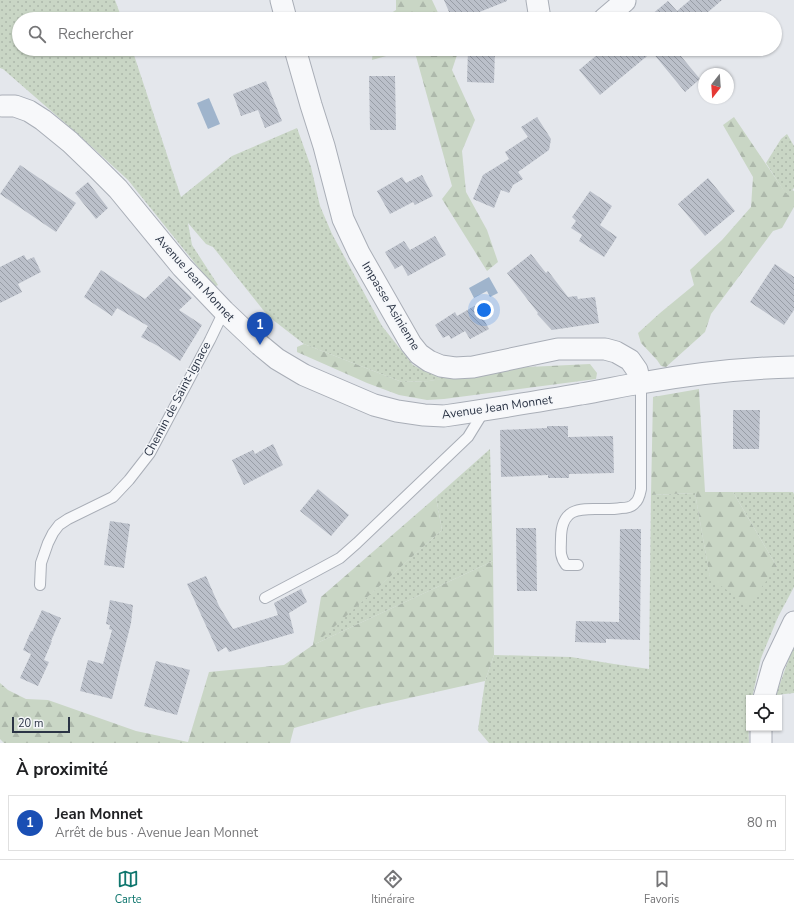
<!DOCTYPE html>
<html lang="fr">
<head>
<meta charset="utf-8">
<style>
  body { margin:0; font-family:"Nunito Sans",sans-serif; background:#f6f6f6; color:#202124 }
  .controls { position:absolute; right:12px; bottom:12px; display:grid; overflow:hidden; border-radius:0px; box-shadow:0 1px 3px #0004 }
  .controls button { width:36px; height:36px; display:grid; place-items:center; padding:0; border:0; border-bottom:1px solid #e0e0e0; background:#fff; color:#202124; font:20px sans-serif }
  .compass { position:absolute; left:698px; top:68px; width:36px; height:36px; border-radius:50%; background:#fff; box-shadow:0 1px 3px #0004; rotate:197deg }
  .scale { position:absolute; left:12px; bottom:10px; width:58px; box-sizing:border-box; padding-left:4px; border:2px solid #2b3445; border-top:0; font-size:11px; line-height:14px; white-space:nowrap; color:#2b3445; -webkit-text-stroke:3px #f4f6f9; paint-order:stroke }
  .you { position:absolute; left:484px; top:310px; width:14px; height:14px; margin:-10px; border:3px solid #fff; border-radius:50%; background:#1a73e8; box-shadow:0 0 0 6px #1a73e833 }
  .badge { display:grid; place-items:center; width:26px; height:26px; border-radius:50%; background:#0f766e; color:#fff; font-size:13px; font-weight:700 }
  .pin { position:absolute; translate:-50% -33px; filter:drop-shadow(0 1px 2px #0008) }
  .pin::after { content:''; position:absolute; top:21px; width:14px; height:12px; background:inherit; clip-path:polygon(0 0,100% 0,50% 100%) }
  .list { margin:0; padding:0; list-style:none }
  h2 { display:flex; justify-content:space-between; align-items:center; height:52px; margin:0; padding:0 16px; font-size:17px }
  h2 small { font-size:13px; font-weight:400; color:#757577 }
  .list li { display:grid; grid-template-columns:26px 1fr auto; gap:12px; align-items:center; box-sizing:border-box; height:56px; margin:0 8px 8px; padding:0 8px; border:1px solid #e0e0e0; border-radius:0px }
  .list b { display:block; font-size:15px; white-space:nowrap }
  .list p { margin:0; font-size:13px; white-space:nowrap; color:#757577 }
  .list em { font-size:13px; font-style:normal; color:#757577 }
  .icon { flex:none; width:22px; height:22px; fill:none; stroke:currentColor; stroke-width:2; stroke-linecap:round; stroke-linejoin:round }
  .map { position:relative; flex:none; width:794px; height:743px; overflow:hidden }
  .search { position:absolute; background:#fff; box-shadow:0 1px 3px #0004; left:12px; right:12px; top:12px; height:44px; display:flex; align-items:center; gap:10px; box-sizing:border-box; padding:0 14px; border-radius:22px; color:#757577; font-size:15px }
  .sheet { height:116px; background:#fff }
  nav { display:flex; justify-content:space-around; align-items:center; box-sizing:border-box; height:56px; border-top:1px solid #e0e0e0; background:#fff; font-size:11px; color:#757577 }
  nav a { display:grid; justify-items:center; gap:2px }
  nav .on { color:#0f766e }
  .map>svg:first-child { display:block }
  .grass { fill:url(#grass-dots) }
  .forest { fill:url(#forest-firs) }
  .water { fill:#9fb4cc }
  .building { fill:url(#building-back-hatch) }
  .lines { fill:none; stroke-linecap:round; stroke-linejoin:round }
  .service-casing { stroke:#a9aeb7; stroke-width:12 }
  .minor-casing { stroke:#a9aeb7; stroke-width:23 }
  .service { stroke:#f7f8fa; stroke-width:10 }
  .minor { stroke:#f7f8fa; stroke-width:21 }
  .labels { text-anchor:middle; stroke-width:3; stroke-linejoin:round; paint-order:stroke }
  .street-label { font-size:12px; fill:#2b3445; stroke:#f4f6f9 }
</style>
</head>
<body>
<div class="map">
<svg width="794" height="743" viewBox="0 0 794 743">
  <defs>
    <pattern id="grass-dots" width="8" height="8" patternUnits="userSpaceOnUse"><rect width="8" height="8" fill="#c9d6c5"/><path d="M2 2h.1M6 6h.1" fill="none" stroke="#adb8ab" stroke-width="1.8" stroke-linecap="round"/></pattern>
    <pattern id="forest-firs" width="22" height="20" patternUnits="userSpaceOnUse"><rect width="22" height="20" fill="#c9d6c5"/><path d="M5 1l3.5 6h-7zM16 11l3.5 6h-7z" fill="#adb8ab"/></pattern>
    <pattern id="building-back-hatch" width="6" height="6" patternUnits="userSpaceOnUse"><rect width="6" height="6" fill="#bbc0ca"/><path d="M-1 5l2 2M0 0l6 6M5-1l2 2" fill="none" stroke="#989da6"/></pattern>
  </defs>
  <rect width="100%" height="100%" fill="#e4e7ec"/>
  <!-- grass -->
  <g class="grass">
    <path d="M0 0H115L122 19H19V49H132L181 197 232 156 297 128 311 167 320 206 332 234 382 326 413 365 429 373 452 378 429 381 402 382 304 344 268 316 213 247 206 244 188 223 192 245 218 285 214 287 128 180 81 137 3 69 0 68Z"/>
    <path d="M787 134 794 146V188L787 196 766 163 781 139Z"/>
    <path d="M490 449 493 561 313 645 442 530 436 497Z"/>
    <path d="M733 492H793L794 494V587L778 617 761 658 752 698H749C749 713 748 728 749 743H489L478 730 485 681 494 655 571 657 614 664 649 669 651 495 695 493 710 577 777 567Z"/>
    <path d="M794 644V693L776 695Z"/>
  </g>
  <!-- forest -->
  <g class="forest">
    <path d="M396 0H432L441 19H381L396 10Z"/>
    <path d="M373 49H411L372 60Z"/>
    <path d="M414 49H459L452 70 475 120 462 151 466 192 487 230 498 262 487 271 442 199 452 186Z"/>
    <path d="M734 117 787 195 792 190 794 191V207L782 228 773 231 711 314 705 332 666 367 661 366 657 360 641 343 638 333 660 313 694 285 690 270 722 240 751 207 753 177 723 125Z"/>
    <path d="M304 344 402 382 429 381 506 368 590 364 597 373 596 379 444 399 427 400 399 395 367 383 297 352V347Z"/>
    <path d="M699 389 705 492H733L777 567 748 605 710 578 695 493 651 495 653 397Z"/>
    <path d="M436 497 442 530 315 644 493 561 494 655 485 681 365 708 294 728 290 743H4L0 739V683L8 690 26 699 48 700 136 731 188 742 209 672 284 665 313 645 321 597Z"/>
  </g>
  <!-- water -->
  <g class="water">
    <path d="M209 98 220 124 208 129 197 103Z"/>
    <path d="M489 277 498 293 490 297 487 291 474 298 469 288Z"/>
  </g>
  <!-- building -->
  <g class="building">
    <path d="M444 0H507V1L462 19H452Z"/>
    <path d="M690 0H722L700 19H646L668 1 677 11Z"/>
    <path d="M468 49H495L494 83 467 82Z"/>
    <path d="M604 49H675L700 79 685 92 652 52 600 95 579 70Z"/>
    <path d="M369 76H395L396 130H370Z"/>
    <path d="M266 81 282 121 265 128 258 110 241 116 233 94Z"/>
    <path d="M537 117 551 139 549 150 518 172 523 179 513 185 509 193 501 190 494 208 473 199 483 175 509 159 505 152 528 137 521 127Z"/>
    <path d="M20 165 76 203 56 232 0 194Z"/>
    <path d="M422 175 433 196 415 205 413 202 390 214 377 191 402 177 406 183Z"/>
    <path d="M708 178 735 211 705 236 678 204Z"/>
    <path d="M88 182 108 208 96 219 75 193Z"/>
    <path d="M590 191 612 206 600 225 617 237 604 257 579 241 582 235 571 228 576 221 572 217Z"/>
    <path d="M435 236 446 255 408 276 402 265 395 269 385 252 404 241 410 250Z"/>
    <path d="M531 254 546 273 548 271 568 297 577 296 578 299 595 297 599 323 552 330 537 314 538 313 507 273Z"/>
    <path d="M24 255 27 260 34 257 41 272 18 284 22 292 0 303V267Z"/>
    <path d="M775 264 794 277V310L784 325 750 302Z"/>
    <path d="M101 270 145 299 169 276 192 298 179 310 202 325 180 361 158 346 141 337 148 326 117 308 112 316 84 297Z"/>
    <path d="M476 305 489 329 470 339 465 331 451 339 449 335 443 338 435 325 455 312 457 316Z"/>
    <path d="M733 410H760L759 449H733Z"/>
    <path d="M547 426H568V437L613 436 614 473 569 474V478H548V475L501 477 500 430 547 428Z"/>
    <path d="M273 444 283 465 244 485 232 460 253 450 255 454Z"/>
    <path d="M318 489 349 515 331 536 300 511Z"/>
    <path d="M110 521 130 524 124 568 104 565Z"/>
    <path d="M516 528H536L537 591H517Z"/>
    <path d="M620 529H641L640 640 606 639V643L575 642 576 621 619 622Z"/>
    <path d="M206 576 219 606 233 629 278 615 274 603 301 589 307 602 289 613 294 633 229 652 226 647 218 652 187 584Z"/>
    <path d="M110 600 133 605 131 623 112 699 80 691 88 660 103 664 112 630 109 629 110 625 106 624Z"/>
    <path d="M42 610 61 618 51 641H52L44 660 49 662 38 686 20 678 31 654 23 650 31 631 32 632Z"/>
    <path d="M156 661 190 670 177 715 144 706Z"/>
  </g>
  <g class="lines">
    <defs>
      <g id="service">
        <path d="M578 565H566C559 556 561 549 561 539 561 497 595 513 621 508 626 508 632 507 635 503 639 500 640 494 641 489V394L640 383"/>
        <path d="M40 585 41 563 48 543 53 533 59 525 68 519 113 497 129 480 150 453 210 340 224 311"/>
        <path d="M265 598 316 571 340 558 357 543 468 437 484 411"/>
      </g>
      <g id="minor">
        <path d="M281 0 286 19"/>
        <path d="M537 0 540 19"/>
        <path d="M604 19 625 1"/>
        <path d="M295 49 311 105 324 146 343 219 359 253 411 344 419 354 429 361 441 366 455 368 473 367 558 349H605L616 352 630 360 637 370 640 383"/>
        <path d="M2 106H15L29 111 43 120 70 142 97 168 118 189 182 267 224 311 260 345 277 359 304 375 374 405 397 411 424 415 444 416C490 409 536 402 581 394 601 391 621 386 641 383 691 374 743 368 794 367"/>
        <path d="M764 698 773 666 794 622"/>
        <path d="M761 728V743"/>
      </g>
    </defs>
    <!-- service casing -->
    <use href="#service" class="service-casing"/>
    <!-- minor casing -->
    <use href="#minor" class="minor-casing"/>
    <!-- service -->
    <use href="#service" class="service"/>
    <!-- minor -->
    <use href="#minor" class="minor"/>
  </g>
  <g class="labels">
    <!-- street labels -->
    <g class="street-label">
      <text transform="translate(195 278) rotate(48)" y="4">Avenue Jean Monnet</text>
      <text transform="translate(391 306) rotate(59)" y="4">Impasse Asinienne</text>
      <text transform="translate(177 399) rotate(-62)" y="4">Chemin de Saint-Ignace</text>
      <text transform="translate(497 407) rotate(-8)" y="4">Avenue Jean Monnet</text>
    </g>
  </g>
</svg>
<div class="controls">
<button><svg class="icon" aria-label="locate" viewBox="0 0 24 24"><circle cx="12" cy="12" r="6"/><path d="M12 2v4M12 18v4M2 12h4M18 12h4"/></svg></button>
</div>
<svg class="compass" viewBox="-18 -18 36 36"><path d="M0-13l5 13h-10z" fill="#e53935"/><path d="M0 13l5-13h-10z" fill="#757577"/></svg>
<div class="scale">20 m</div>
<div class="you"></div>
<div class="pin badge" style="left:260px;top:345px;background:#1a4fb4">1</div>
<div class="search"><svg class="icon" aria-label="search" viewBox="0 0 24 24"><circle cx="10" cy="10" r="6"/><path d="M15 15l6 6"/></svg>Rechercher</div>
</div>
<section class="sheet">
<h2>À proximité<small></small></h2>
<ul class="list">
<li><span class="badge" style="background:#1a4fb4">1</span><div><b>Jean Monnet</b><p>Arrêt de bus · Avenue Jean Monnet</p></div><em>80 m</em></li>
</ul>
</section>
<nav>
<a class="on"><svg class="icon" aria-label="map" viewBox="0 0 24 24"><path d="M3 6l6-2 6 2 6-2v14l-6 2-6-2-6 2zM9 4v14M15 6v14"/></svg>Carte</a>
<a><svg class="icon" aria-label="directions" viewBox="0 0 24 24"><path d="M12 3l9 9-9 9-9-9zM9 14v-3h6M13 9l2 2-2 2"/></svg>Itinéraire</a>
<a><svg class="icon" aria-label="saved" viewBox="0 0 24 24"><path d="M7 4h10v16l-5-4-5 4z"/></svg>Favoris</a>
</nav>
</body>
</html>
